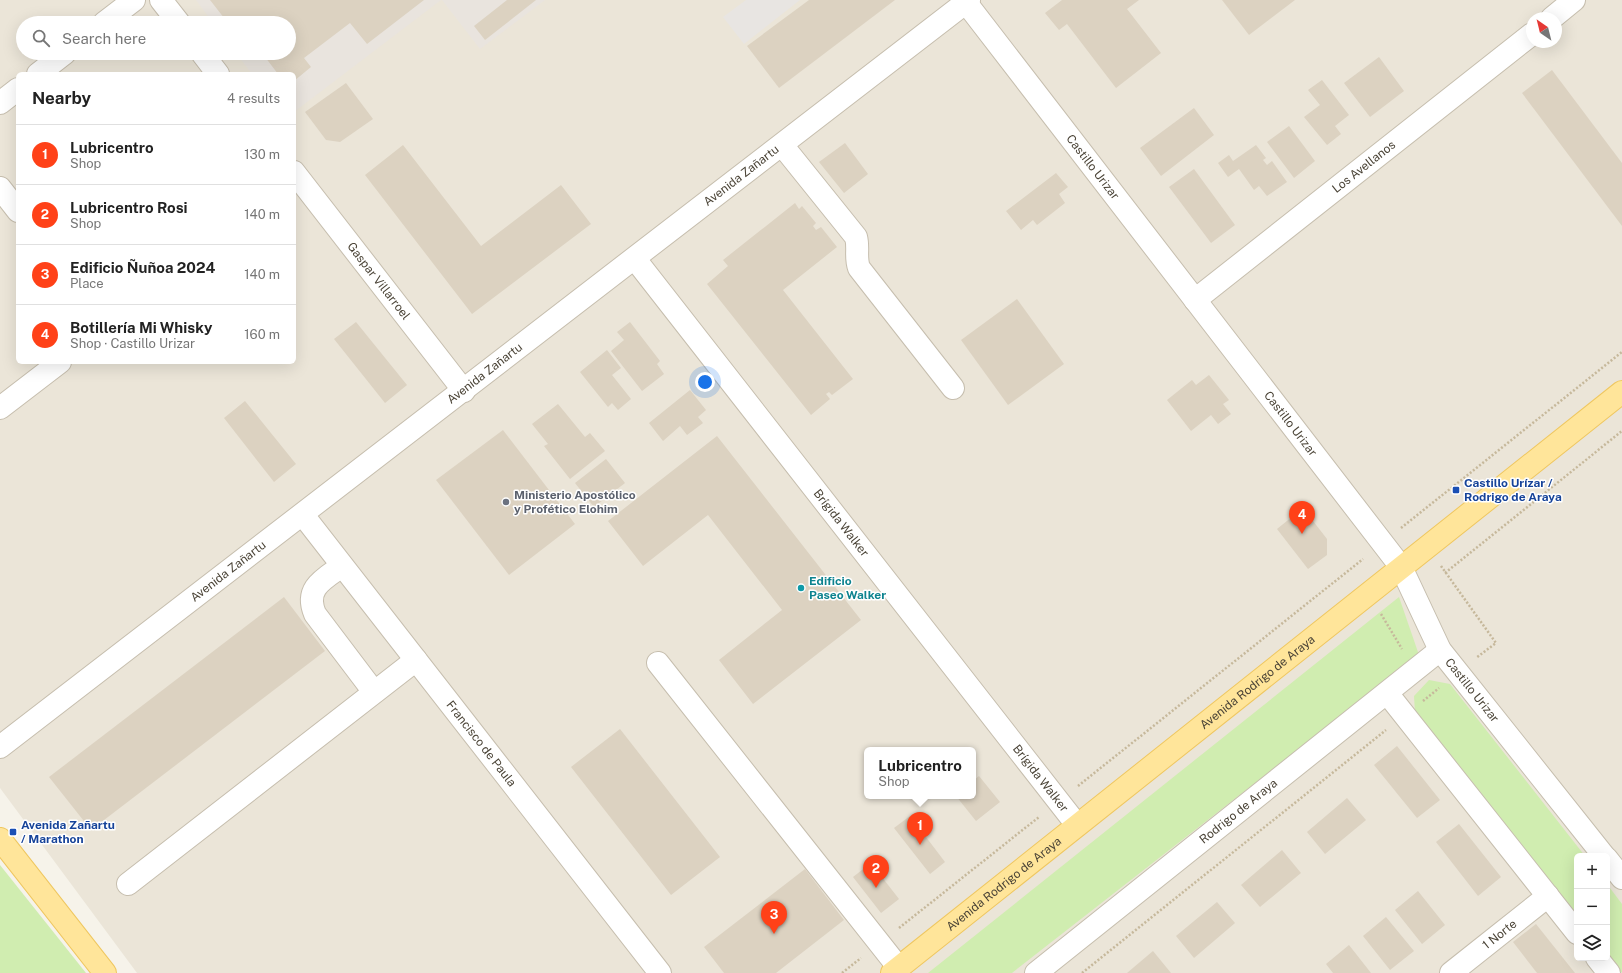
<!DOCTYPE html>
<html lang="en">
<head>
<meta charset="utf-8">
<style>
  body { margin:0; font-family:"Public Sans",sans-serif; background:#f2f2f2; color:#222 }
  .controls { position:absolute; right:12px; bottom:12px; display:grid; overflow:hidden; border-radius:6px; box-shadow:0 4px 16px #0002 }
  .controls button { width:36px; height:36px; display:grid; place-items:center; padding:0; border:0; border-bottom:1px solid #e0e0e0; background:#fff; color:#222; font:20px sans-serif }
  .compass { position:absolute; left:1526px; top:12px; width:36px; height:36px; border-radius:50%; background:#fff; box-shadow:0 4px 16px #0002; rotate:325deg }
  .you { position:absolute; left:705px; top:382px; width:14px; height:14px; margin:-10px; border:3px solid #fff; border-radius:50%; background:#1a73e8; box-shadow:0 0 0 6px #1a73e833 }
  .badge { display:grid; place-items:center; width:26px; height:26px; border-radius:50%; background:#ff4118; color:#fff; font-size:13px; font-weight:700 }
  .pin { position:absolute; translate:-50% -33px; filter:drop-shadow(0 1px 2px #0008) }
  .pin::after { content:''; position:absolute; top:21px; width:14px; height:12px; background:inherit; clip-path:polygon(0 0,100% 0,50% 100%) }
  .popup { position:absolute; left:864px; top:747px; width:112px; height:52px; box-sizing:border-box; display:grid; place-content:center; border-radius:6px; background:#fff; filter:drop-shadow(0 1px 3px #0005); font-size:13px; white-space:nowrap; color:#767676 }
  .popup b { font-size:15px; color:#222 }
  .popup::after { content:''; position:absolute; left:50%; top:100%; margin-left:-8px; border:8px solid transparent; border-top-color:#fff }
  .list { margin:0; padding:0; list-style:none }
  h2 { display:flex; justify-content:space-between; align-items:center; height:52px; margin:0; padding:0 16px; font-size:17px }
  h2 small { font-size:13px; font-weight:400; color:#767676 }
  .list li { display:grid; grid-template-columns:26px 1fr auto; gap:12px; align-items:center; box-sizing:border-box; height:60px; padding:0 16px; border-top:1px solid #e0e0e0 }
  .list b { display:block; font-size:15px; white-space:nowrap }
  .list p { margin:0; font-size:13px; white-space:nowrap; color:#767676 }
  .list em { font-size:13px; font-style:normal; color:#767676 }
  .icon { flex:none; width:22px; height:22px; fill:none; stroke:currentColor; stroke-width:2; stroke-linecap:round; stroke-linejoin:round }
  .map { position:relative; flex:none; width:1622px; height:973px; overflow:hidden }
  .search { position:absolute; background:#fff; box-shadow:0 4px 16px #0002; left:16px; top:16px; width:280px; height:44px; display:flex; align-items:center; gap:10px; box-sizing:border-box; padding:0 14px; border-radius:22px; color:#767676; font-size:15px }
  .panel { position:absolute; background:#fff; box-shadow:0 4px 16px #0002; left:16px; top:72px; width:280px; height:292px; border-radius:6px }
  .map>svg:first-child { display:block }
  .residential { fill:#ebe5d8; fill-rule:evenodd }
  .industrial { fill:#e9e4de }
  .green { fill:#d0edb0 }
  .parking { fill:#e8e5e2 }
  .building { fill:#dcd2c1 }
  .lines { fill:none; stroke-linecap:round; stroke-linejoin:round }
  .minor-casing { stroke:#c6beae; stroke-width:24 }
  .major-casing { stroke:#efc760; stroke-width:24 }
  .path { stroke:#c6b89b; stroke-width:2.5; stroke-dasharray:2 2; stroke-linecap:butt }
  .minor { stroke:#fff; stroke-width:22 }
  .major { stroke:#ffe59a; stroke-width:22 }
  .transit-dot { fill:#1a4fb4; stroke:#fff; stroke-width:1.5 }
  .worship-dot { fill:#6b7280; stroke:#fff; stroke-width:1.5 }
  .culture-dot { fill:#0f9aa8; stroke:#fff; stroke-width:1.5 }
  .labels { text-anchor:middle; stroke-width:3; stroke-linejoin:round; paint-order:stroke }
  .street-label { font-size:12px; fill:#4b4437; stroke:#fff }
  .transit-label { font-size:12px; font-weight:bold; fill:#164399; stroke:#fff; text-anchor:start }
  .worship-label { font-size:12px; font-weight:bold; fill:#5b616d; stroke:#fff; text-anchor:start }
  .culture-label { font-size:12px; font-weight:bold; fill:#0d838f; stroke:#fff; text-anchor:start }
</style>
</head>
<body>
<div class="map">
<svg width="1622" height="973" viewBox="0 0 1622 973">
  <rect width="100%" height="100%" fill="#f6f3ea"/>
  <!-- residential -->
  <path class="residential" d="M0 0H1622V973H137L0 788ZM1532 18H1556V42H1532ZM23 23H289V53H23ZM18 74H294V362H18ZM867 750H973V796H867ZM1577 856H1607V958H1577Z"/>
  <!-- industrial -->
  <g class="industrial">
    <path d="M196 0H441L294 112V74H252L236 53H289V23H213Z"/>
    <path d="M442 0H545L480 49Z"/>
  </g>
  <!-- green -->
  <g class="green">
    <path d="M1399 597 1419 655 1012 973H928Z"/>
    <path d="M1429 680 1450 684 1585 856H1577V917L1415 713 1414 696Z"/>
    <path d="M0 865 86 973H0Z"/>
    <path d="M1607 884 1622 904V973L1607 954Z"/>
  </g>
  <!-- parking -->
  <path class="parking" d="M746 0H800L744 44 723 17Z"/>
  <!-- building -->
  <g class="building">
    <path d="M210 0H424L367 44 350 23 304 58 311 67 294 81V74H278L262 53H289V23H228Z"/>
    <path d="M507 0H536L485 40 474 26Z"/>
    <path d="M809 0H895L779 88 747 46Z"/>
    <path d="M1062 0H1139L1127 9 1161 53 1116 88 1067 24 1059 30 1045 13Z"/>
    <path d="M1222 0H1295L1249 35Z"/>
    <path d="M1379 57 1404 91 1370 117 1344 83Z"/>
    <path d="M1552 70 1622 163V226L1522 93Z"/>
    <path d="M1322 80 1349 115 1335 126 1341 134 1327 145 1304 117 1320 105 1308 90Z"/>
    <path d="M346 83 373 119 340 142 326 140 305 112Z"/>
    <path d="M1194 108 1214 135 1161 176 1140 148Z"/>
    <path d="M1289 126 1315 161 1294 178 1267 142Z"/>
    <path d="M845 143 868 174 844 193 819 162Z"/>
    <path d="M403 145 481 246 561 185 591 224 472 314 365 175Z"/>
    <path d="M1256 145 1266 158 1263 160 1267 165 1272 161 1287 182 1267 196 1259 186 1254 190 1239 169 1228 177 1218 163 1229 155 1233 161Z"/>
    <path d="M1194 169 1235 225 1211 243 1169 187Z"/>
    <path d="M1056 173 1068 187 1059 194 1065 203 1037 225 1033 220 1021 230 1006 211Z"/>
    <path d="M795 203 799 209 802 206 816 223 813 226 816 230 821 227 837 247 783 290 853 379 832 395 829 392 826 394 830 399 811 415 707 284 728 266 723 260Z"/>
    <path d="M1017 299 1064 364 1008 405 961 340Z"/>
    <path d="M356 322 407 385 385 403 334 339Z"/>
    <path d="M630 322 660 361 657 364 664 374 642 391 611 351 624 340 617 332Z"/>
    <path d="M607 350 621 368 612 375 631 399 618 410 612 403 608 407 580 372Z"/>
    <path d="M1209 375 1229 400 1223 404 1231 414 1218 424 1211 415 1191 431 1167 400 1192 380 1196 385Z"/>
    <path d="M690 390 706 410 698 417 703 423 687 435 680 426 663 441 649 423Z"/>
    <path d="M245 401 296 464 274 482 224 418Z"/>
    <path d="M558 404 585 437 590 433 605 451 570 479 544 446 548 444 532 424Z"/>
    <path d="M503 430 575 524 509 575 436 480Z"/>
    <path d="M717 436 861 620 753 704 719 660 782 610 708 515 643 566 608 521Z"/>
    <path d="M606 459 625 483 594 507 575 483Z"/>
    <path d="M1303 508 1327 539V555L1308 569 1277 529Z"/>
    <path d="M284 597 325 651 91 830 49 777Z"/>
    <path d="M620 729 720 857 671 895 571 767Z"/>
    <path d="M1397 746 1440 800 1417 818 1374 765Z"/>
    <path d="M979 776 1000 802 976 821 956 796H973V781Z"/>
    <path d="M1347 798 1366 820 1325 854 1307 832Z"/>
    <path d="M910 816 945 862 930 874 894 828Z"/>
    <path d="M1459 824 1501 877 1478 896 1436 842Z"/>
    <path d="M1282 850 1301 873 1260 907 1241 885Z"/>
    <path d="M871 863 899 899 881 913 853 877Z"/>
    <path d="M805 869 844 920 776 973H724L704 947Z"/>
    <path d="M1418 891 1445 925 1422 944 1395 910Z"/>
    <path d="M1217 902 1235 923 1194 958 1176 936Z"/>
    <path d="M1386 917 1414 951 1390 970 1363 936Z"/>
    <path d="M1536 924 1575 973H1537L1513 942Z"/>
    <path d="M1349 945 1371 973H1333L1326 964Z"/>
    <path d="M1153 951 1171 973H1127Z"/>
  </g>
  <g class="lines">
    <defs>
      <g id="minor">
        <path d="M161 0 179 23"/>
        <path id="s1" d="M964 0 1401 567 1440 650 1604 856"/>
        <path d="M1552 18 1574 0"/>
        <path d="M104 23 134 0"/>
        <path d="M202 53 218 74"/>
        <path d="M38 74 65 53"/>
        <path d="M0 103 18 89"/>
        <path d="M782 145 856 237C859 248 855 257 859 268L953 388"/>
        <path id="s2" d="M294 172 464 391"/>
        <path d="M0 188 18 211"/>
        <path id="s3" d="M635 259 1077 825"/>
        <path id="s4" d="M1195 300 1532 34"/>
        <path d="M0 408 60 362"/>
        <path id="s5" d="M303 515 660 973"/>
        <path d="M342 566C324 579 304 588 315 614L374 692"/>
        <path d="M658 663 899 968"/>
        <path d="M1387 693 1577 933"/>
        <path id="s6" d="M0 747 969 0"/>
        <path d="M1607 859 1622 878"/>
        <path d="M128 884 416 660"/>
        <path d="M1597 958 1609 973"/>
        <path id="s7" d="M1036 973 1440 650"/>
        <path id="s8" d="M1451 973 1548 896"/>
      </g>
      <g id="major">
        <path d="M0 839 105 973"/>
        <path id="s9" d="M892 973 1622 392"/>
      </g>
    </defs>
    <!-- minor casing -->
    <use href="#minor" class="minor-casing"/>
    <!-- major casing -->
    <use href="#major" class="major-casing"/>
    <!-- path -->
    <g class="path">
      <path d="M1401 528 1622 352"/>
      <path d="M1441 566 1496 643 1476 658"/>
      <path d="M1445 573 1622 431"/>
      <path d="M1381 614 1402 649"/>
      <path d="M1423 701 1439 688"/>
      <path d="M1078 786 1363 559"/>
      <path d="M899 928 1039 817"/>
      <path d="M842 973 861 958"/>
      <path d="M1082 973 1386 730"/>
    </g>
    <!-- minor -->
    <use href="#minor" class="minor"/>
    <!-- major -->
    <use href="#major" class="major"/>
  </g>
  <!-- markers -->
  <g class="transit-dot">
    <rect x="1452" y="486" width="8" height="8" rx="2"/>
    <rect x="9" y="828" width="8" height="8" rx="2"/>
  </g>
  <circle class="worship-dot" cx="506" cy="502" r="4"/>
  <circle class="culture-dot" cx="801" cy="588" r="4"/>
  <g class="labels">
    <!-- street labels -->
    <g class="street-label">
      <text dy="4" stroke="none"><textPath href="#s4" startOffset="215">Los Avellanos</textPath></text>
      <text dy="4" stroke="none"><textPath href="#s1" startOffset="211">Castillo Urizar</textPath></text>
      <text dy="4" stroke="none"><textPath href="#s6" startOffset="936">Avenida Zañartu</textPath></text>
      <text dy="4" stroke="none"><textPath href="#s2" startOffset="138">Gaspar Villarroel</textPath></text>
      <text dy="4" stroke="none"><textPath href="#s6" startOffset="612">Avenida Zañartu</textPath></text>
      <text dy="4" stroke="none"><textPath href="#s1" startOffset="535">Castillo Urizar</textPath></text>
      <text dy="4" stroke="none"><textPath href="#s3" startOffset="335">Brígida Walker</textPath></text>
      <text dy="4" stroke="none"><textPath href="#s6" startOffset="288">Avenida Zañartu</textPath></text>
      <text dy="4" stroke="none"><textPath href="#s9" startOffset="467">Avenida Rodrigo de Araya</textPath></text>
      <text dy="4" stroke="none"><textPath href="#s1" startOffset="859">Castillo Urizar</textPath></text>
      <text dy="4" stroke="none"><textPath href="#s5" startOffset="290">Francisco de Paula</textPath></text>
      <text dy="4" stroke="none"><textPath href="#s3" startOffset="659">Brígida Walker</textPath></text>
      <text dy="4" stroke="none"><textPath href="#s7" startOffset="259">Rodrigo de Araya</textPath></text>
      <text dy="4" stroke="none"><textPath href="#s9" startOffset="143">Avenida Rodrigo de Araya</textPath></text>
      <text dy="4" stroke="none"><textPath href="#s8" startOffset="62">1 Norte</textPath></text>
    </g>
    <!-- transit labels -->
    <g class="transit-label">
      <text x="1464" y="487">Castillo Urízar /<tspan x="1464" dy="14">Rodrigo de Araya</tspan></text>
      <text x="21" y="829">Avenida Zañartu<tspan x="21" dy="14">/ Marathon</tspan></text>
    </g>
    <!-- worship labels -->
    <g class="worship-label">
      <text x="514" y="499">Ministerio Apostólico<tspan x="514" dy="14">y Profético Elohim</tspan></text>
    </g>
    <!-- culture labels -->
    <g class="culture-label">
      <text x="809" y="585">Edificio<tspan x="809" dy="14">Paseo Walker</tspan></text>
    </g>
  </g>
</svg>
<div class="controls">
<button>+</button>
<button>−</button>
<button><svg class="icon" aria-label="layers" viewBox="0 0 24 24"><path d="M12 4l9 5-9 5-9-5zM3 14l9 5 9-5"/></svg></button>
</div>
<svg class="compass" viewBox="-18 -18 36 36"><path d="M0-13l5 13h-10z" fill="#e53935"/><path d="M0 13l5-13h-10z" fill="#767676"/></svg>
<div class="you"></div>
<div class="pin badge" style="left:920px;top:845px">1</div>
<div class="popup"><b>Lubricentro</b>Shop</div>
<div class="pin badge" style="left:876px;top:888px">2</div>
<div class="pin badge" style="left:774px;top:934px">3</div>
<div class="pin badge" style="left:1302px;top:534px">4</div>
<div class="search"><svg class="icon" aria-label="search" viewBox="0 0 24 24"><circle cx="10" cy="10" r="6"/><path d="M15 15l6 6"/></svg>Search here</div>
<section class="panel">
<h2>Nearby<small>4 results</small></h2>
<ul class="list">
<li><span class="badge">1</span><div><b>Lubricentro</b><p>Shop</p></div><em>130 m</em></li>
<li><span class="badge">2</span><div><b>Lubricentro Rosi</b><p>Shop</p></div><em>140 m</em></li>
<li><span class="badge">3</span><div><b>Edificio Ñuñoa 2024</b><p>Place</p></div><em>140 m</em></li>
<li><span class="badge">4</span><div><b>Botillería Mi Whisky</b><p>Shop · Castillo Urizar</p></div><em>160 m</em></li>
</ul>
</section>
</div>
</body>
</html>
